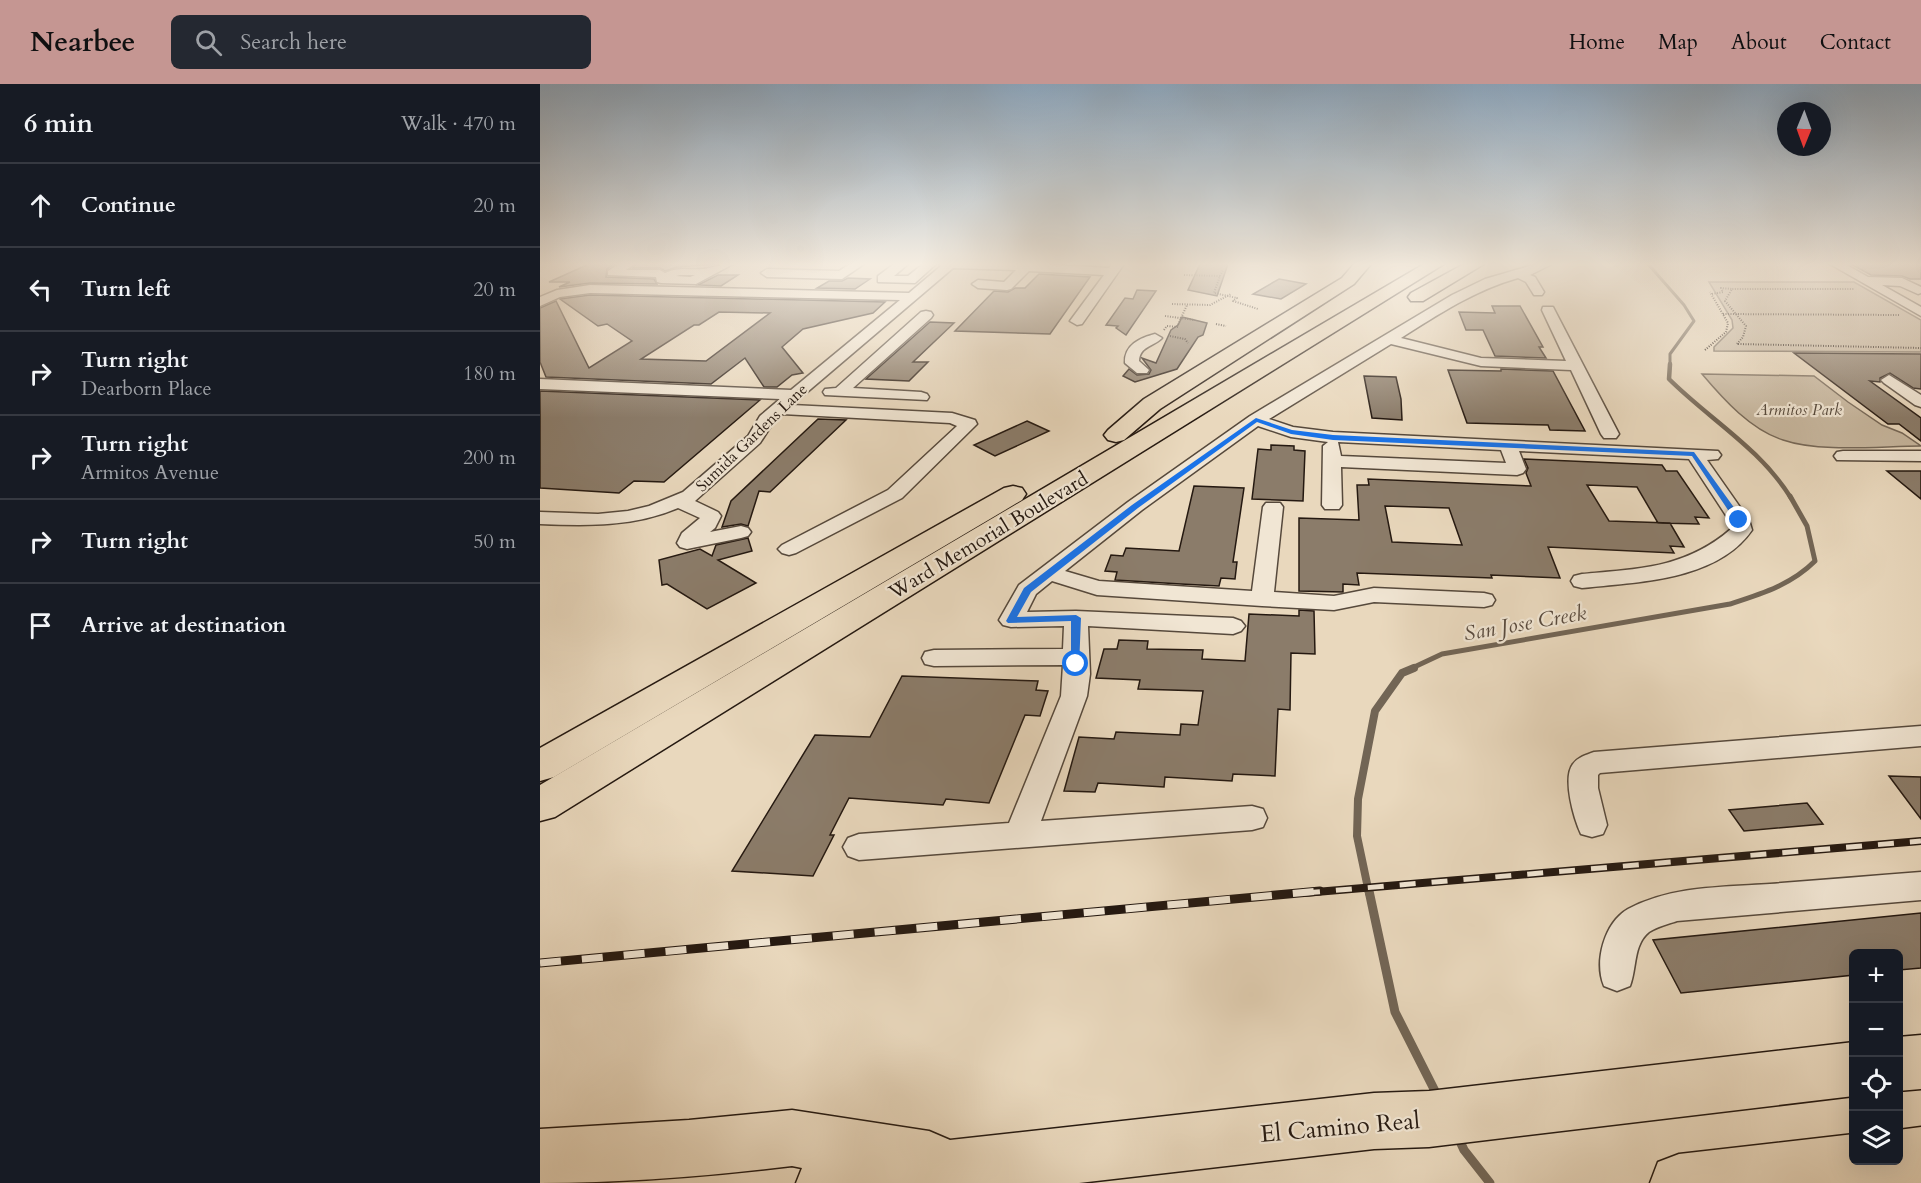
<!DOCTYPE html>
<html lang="en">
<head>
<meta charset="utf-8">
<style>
  body { margin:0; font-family:Cardo,serif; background:#242831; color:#f1f3f6 }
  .controls { position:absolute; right:18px; bottom:18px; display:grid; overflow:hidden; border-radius:9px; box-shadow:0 6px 24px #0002 }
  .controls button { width:54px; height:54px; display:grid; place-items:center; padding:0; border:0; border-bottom:2px solid #363941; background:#171b24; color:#f1f3f6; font:30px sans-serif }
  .compass { position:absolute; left:1237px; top:18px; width:54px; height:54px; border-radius:50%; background:#171b24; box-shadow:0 6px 24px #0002; rotate:181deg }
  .stop { position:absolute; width:18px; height:18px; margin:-14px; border:4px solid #1a73e8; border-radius:50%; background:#fff }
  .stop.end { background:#1a73e8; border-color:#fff; box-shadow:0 2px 6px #0008 }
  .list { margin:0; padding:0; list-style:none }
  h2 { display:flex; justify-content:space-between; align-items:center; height:78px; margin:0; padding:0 24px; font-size:26px }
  h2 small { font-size:20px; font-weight:400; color:#9ea1a6 }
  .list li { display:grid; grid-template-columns:39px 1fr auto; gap:18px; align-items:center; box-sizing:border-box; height:84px; padding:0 24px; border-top:2px solid #363941 }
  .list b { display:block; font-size:22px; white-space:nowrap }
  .list p { margin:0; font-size:20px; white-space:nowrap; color:#9ea1a6 }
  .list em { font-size:20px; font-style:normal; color:#9ea1a6 }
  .icon { flex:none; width:33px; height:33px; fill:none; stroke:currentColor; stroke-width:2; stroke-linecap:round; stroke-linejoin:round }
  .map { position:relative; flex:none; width:1381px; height:1099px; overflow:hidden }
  header { display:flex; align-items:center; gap:36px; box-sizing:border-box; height:84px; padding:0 30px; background:#c59692; color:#111 }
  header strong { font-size:28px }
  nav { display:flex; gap:33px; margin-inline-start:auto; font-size:21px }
  .search { width:420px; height:54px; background:#242831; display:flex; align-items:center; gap:15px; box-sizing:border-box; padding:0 21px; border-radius:9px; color:#9ea1a6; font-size:22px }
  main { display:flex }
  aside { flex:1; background:#171b24 }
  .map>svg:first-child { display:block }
  .green { fill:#c8b8a0; stroke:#766858; stroke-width:1.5 }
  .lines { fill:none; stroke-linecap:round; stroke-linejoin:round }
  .stream-far4 { stroke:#726555; stroke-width:3 }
  .stream-far3 { stroke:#726555; stroke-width:4.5 }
  .stream-far2 { stroke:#726555; stroke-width:5 }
  .stream-far1 { stroke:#726555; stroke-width:8 }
  .stream { stroke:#726555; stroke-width:9 }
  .building { fill:#8b7c6a; stroke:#251911; stroke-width:1.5; fill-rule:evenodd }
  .minor-casing { stroke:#56493c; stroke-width:3 }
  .highway-casing { stroke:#251911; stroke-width:3 }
  .path { stroke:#251911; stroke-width:2; stroke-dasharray:1 1.5; stroke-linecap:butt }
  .minor { fill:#f1e6d4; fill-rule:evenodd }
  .highway { fill:#e9d8bd; fill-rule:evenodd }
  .rail-far1-casing { stroke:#251911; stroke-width:8 }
  .rail-casing { stroke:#251911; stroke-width:9 }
  .rail-far1 { stroke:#f1e6d4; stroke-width:5; stroke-dasharray:16; stroke-linecap:butt }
  .rail { stroke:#f1e6d4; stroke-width:7; stroke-dasharray:21; stroke-linecap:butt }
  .route { fill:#1a73e8 }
  .labels { text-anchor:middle; stroke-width:4.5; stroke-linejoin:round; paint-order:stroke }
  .far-park-label { font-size:16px; font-style:italic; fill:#56493c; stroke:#f1e6d4 }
  .far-street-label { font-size:16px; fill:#251911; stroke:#f1e6d4 }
  .street-label { font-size:20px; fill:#251911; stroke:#f1e6d4 }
  .water-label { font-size:21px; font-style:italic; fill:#594b3f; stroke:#f1e6d4 }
  .near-street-label { font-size:24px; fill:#251911; stroke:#f1e6d4 }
</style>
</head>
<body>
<header>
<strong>Nearbee</strong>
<div class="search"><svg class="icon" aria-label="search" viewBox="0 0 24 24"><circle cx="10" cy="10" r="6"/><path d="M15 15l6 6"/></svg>Search here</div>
<nav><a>Home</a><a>Map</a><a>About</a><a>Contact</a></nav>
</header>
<main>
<aside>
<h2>6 min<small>Walk · 470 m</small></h2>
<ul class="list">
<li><svg class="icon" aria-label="ahead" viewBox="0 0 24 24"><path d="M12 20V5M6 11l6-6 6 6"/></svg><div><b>Continue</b></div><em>20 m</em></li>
<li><svg class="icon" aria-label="left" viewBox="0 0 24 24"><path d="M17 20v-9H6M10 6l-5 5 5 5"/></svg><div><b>Turn left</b></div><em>20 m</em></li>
<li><svg class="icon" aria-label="right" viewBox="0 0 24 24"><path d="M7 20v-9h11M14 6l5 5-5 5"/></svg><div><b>Turn right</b><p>Dearborn Place</p></div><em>180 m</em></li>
<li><svg class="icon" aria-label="right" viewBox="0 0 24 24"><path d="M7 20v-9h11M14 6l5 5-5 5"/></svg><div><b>Turn right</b><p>Armitos Avenue</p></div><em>200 m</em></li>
<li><svg class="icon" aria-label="right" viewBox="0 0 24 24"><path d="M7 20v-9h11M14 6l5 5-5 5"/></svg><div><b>Turn right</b></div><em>50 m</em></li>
<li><svg class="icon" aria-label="arrive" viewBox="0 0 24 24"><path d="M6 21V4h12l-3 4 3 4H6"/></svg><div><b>Arrive at destination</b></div></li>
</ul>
</aside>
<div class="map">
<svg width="1381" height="1099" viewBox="0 0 1381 1099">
  <rect width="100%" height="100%" fill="#e9d8bd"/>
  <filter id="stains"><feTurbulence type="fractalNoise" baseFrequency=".00333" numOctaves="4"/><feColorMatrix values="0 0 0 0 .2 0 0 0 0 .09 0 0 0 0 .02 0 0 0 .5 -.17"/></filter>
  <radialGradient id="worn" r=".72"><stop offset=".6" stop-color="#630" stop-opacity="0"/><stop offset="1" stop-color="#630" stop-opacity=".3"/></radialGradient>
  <!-- green -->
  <g class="green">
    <path d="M1169 198H1314L1381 236V268L1174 267V263L1193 244 1192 236Z"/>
    <path d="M1162 290 1274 292 1308 318 1342 341 1362 349 1381 362C1340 362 1281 369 1243 356 1211 346 1184 316 1162 290Z"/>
  </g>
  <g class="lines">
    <!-- stream-far4 -->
    <path class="stream-far4" d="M1108 180 1144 221 1154 237 1130 270V282"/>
    <!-- stream-far3 -->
    <path class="stream-far3" d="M1130 280 1129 295C1169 335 1220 364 1251 414"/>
    <!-- stream-far2 -->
    <path class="stream-far2" d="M870 585 902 570 1190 520C1221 510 1251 501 1275 477L1267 442 1250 412"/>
    <!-- stream-far1 -->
    <path class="stream-far1" d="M829 809 817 752 818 715 835 627 862 589 874 584"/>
    <!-- stream -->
    <g class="stream">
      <path d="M829 807 855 928 897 1011"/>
      <path d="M918 1053 924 1066 950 1099"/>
    </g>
  </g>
  <!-- building -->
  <g class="building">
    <path d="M49 180H74L67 185 66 193 114 195 117 200 50 199 19 203 30 198H9Z"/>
    <path d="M96 180H175L137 183 125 187 120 184H93Z"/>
    <path d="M660 180H688L677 212 648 206Z"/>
    <path d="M1311 180H1381V195H1370L1362 192 1331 191Z"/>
    <path d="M499 190 550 193 510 250 415 247 454 207 468 208 475 204H485Z"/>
    <path d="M178 191H198L181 202 158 201Z"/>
    <path d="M308 194 330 195 315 205 277 204 289 197H302Z"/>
    <path d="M739 195 766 200 741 215 713 210Z"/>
    <path d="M597 206 616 207 586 251 576 244 578 242 566 241 585 214 593 215Z"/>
    <path d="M50 211 345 218 333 229 263 245 242 263 263 289 252 291 237 303H224L205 274 171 300 6 293 0 278V224L16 217 49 284 92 257 67 240 58 242 20 215ZM179 228 230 229 166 277 101 275 154 241H159Z"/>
    <path d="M952 222H980L1003 263H999L1006 274 955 272 943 246H926L919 228 955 229Z"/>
    <path d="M642 233 667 239 663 251 658 253 637 285 595 298 583 292 589 285 597 291 609 290 611 286 602 274 616 279 631 246 638 241Z"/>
    <path d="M390 238 414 239 373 278H388L369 297 326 295Z"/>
    <path d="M1254 269 1381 270V305L1373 304 1350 289 1340 294V298L1330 297 1381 334V357L1359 340H1348Z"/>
    <path d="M961 285 1013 287 1045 347 1010 346 1008 341 927 339 908 286 961 287Z"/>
    <path d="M824 292 856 293 861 315 862 336 832 334Z"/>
    <path d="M0 307 220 316 124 398 94 397 79 409 0 404Z"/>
    <path d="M278 335 306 336 230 408 219 407 208 442 201 440 182 443 191 417Z"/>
    <path d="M487 337 509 347 455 372 434 361Z"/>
    <path d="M731 361 754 362V366L765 367 763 417 712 415 718 365 731 366Z"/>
    <path d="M984 375 1122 381 1126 387H1137L1169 434 1155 433 1159 440 1118 439 1097 403 1047 401 1069 437 1130 439 1144 463 1130 462 1134 469 1008 463 1020 494 951 491 952 494 817 489 819 501 803 500V508L759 507V434L819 436 817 401H829L828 395 991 402 986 389 988 384ZM845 422 909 424 922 461 852 458Z"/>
    <path d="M1347 387H1381V415Z"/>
    <path d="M654 402 704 404 693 478H697L695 495 681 494 679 502 641 500 575 496 577 488 565 487 571 471 583 472 586 464 639 467Z"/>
    <path d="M208 454 212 467 178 476 216 499 167 525 127 500 122 501 119 476 160 465 172 472 176 461Z"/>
    <path d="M759 526 774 527 775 570 751 569 750 626 738 625 735 692 693 690 692 697 625 693 624 703 558 699 555 708 524 707 539 653 574 655 576 648 640 651 641 640 658 641 663 607 598 605 600 596 556 594 564 565H577L579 556 608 557 607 565 663 566 662 575 705 577 709 530 759 532Z"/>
    <path d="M362 592 498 597 496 606 508 607 500 632 485 631 449 719 406 715 403 721 309 714 290 751H294L273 792 192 787 275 651 330 653Z"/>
    <path d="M1349 692 1381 693V735Z"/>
    <path d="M1267 719 1283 740 1204 747 1189 726Z"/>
    <path d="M1381 829V884L1359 886V870H1314V891L1141 909 1113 856Z"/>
  </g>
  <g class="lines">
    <defs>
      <g id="minor">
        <path d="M79 180H94L86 186H120L125 189C142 181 153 188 169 184 179 182 180 180 193 180L156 200 121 199 117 198 116 193 68 191V187ZM140 191H155L150 193 136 192Z"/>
        <path d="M310 180H324L302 195 227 193 221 189 227 185 299 187Z"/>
        <path d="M354 180H368L354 192H368L383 180H396L375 199 338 198V192Z"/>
        <path d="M399 180H498L569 184 572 180H584L542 240 537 241 530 237 564 191 489 187 471 205 467 206 438 204 432 200 438 196 464 198 476 186 413 184 252 321 412 329 435 336 437 340 362 414 256 469 249 471 242 469 238 465 242 461 348 406 417 342 410 339 242 330 233 339 220 359 155 417 178 428 181 432 175 444 170 448 201 442 208 444 211 448 208 452 201 454 147 465 140 463 137 459 142 449 160 434 138 424C93 443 48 442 0 440V428L58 430 88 427 109 422 143 408 208 352 220 332 240 315 0 305V295L251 306 360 216 50 209 20 213 0 222V213L17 206 50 201 369 209 401 182Z"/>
        <path d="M996 180H1012L990 191 995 193 1004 208 1002 211H994L986 198 978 194C935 206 899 230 861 254L941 274 1026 277 1002 226 1003 223H1013L1079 350 1076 354H1064L1061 350 1031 286 941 282 851 260 729 335 753 343 793 348 1178 367 1181 371 1178 375 1167 376 1209 436 1212 446C1177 497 1097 498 1042 504L1034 502 1031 497 1034 492 1042 490C1099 485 1146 484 1191 445L1189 436 1149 375 979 367 986 385 983 389 977 391 801 383 802 421 799 425H785L782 421 783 362 788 358 751 353 718 342 602 426 525 487 559 497 712 507 723 423 726 419H740L743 423 734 508 794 512 834 504 944 509 952 511 955 516 952 521 944 523 834 518 794 526 722 522 557 511 512 497 496 510 487 528 536 527 693 534 701 537 705 542 701 547 693 550 548 542 550 590 547 612 501 737 712 722 723 725 727 734 723 743 712 746 319 776 308 772 303 763 308 754 319 750 469 739 521 612 523 581 394 582 385 580 382 574 385 568 394 566 523 565 524 542 471 543 463 541 459 536 479 501 588 418 710 332 912 211 945 195ZM798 358 961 366 966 379 801 372Z"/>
        <path d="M1290 180H1305L1328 193 1362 194 1381 203V209L1378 210 1360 202 1342 201 1381 223V232Z"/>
        <path d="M386 227 391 228 393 231 391 234 313 304 381 308 387 310 389 313 387 316 285 311 283 308 285 305 296 304 381 228Z"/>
        <path d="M615 250 622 254C613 263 600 262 599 277L609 286 607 289H597L585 279C584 261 600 254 615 250Z"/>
        <path d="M1349 291 1381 311V323L1375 321 1344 299 1341 296Z"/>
        <path d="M1303 367H1381V377L1297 376 1294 372 1297 368Z"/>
        <path d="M1381 642V662L1060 689 1058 691V704L1067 741 1063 750 1052 753 1041 750C1034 735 1022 694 1033 680 1038 673 1046 671 1054 668Z"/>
        <path d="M1381 788V816L1137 837C1128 840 1117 843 1109 848 1093 861 1097 884 1090 902L1077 907 1064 902C1054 878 1064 839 1088 825 1131 802 1182 803 1230 800 1281 796 1331 792 1381 788Z"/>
      </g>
      <g id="highway">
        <path d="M814 180H831L814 200 620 325 584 356 576 358 568 356 564 351 568 346 604 315 802 194Z"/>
        <path d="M884 180H904L15 733 0 737V701Z"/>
        <path d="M924 180H944L883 217H871L868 213 871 209Z"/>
        <path d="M473 402 482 404 486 410 482 416 14 693 0 697V664L464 404Z"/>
        <path d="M1381 951V1005L1358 1007V953Z"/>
        <path d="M1314 958V1012L889 1063 834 1065 539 1099H256L262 1084 252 1082C168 1092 85 1099 0 1099V1045L149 1036 252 1026 389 1047 410 1056 834 1009 889 1007Z"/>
        <path d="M1381 1043V1099H1110L1118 1078 1139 1070 1314 1050V1076H1358V1046Z"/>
      </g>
    </defs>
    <!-- minor casing -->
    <use href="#minor" class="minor-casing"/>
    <!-- highway casing -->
    <use href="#highway" class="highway-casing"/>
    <!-- path -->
    <g class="path">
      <path d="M767 180H773"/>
      <path d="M644 191 680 192 674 209 697 214 693 217 718 225"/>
      <path d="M680 192 683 186"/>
      <path d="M1172 210 1183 208 1181 204 1192 205"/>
      <path d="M632 220 670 221 691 210"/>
      <path d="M1183 230 1359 231"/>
      <path d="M625 232 655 236"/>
      <path d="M676 240 686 242"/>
      <path d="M624 246 627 242 637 243 647 221"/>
      <path d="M630 252 645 255 648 259"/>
      <path d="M1197 260 1203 253 1206 242 1185 217 1192 205H1314"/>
      <path d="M1198 260 1381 264"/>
      <path d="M1165 266 1186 248 1188 239 1170 208"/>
    </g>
    <!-- minor -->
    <use href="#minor" class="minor"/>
    <!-- highway -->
    <use href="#highway" class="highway"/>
    <defs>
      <path id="rail-far1" d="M764 809 1381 757"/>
      <path id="rail" d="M0 879 780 807"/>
    </defs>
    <!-- rail-far1 casing -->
    <use href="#rail-far1" class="rail-far1-casing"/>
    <!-- rail casing -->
    <use href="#rail" class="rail-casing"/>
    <!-- rail-far1 -->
    <use href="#rail-far1" class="rail-far1"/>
    <!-- rail -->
    <use href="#rail" class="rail"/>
  </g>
  <!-- sky -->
  <linearGradient id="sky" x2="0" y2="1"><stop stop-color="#8da8c0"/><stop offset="0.54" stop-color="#f5ede1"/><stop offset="1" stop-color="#f5ede1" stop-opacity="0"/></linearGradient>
  <rect width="1381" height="334" fill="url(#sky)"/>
  <!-- route -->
  <path class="route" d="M716 334 752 346 793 351 1154 368 1203 436 1196 438 1152 372 793 356 751 350 717 338 598 424 491 508 477 533 536 531 541 534 539 583 536 584 531 580V537L468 539 466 537 484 504 592 421Z"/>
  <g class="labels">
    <!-- far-park labels -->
    <g class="far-park-label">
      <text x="1259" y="331">Armitos Park</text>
    </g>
    <!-- far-street labels -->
    <g class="far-street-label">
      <text transform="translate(211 353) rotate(-44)" y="6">Sumida Gardens Lane</text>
    </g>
    <!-- street labels -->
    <g class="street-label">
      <text transform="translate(448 451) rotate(-31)" y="7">Ward Memorial Boulevard</text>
    </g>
    <!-- water labels -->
    <g class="water-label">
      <text transform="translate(985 539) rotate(-10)" y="7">San Jose Creek</text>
    </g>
    <!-- near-street labels -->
    <g class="near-street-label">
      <text transform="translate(800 1043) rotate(-5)" y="8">El Camino Real</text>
    </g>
  </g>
  <rect width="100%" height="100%" filter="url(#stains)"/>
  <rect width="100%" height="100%" fill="url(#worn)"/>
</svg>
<div class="controls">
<button>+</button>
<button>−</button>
<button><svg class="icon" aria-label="locate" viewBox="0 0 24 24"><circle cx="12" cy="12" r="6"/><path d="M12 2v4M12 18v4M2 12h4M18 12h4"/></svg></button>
<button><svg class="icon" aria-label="layers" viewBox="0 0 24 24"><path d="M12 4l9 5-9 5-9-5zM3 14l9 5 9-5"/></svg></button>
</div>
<svg class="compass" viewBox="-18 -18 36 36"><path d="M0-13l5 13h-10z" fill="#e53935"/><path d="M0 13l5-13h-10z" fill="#9ea1a6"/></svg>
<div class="stop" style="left:536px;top:580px"></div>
<div class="stop end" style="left:1199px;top:436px"></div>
</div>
</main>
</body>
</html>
